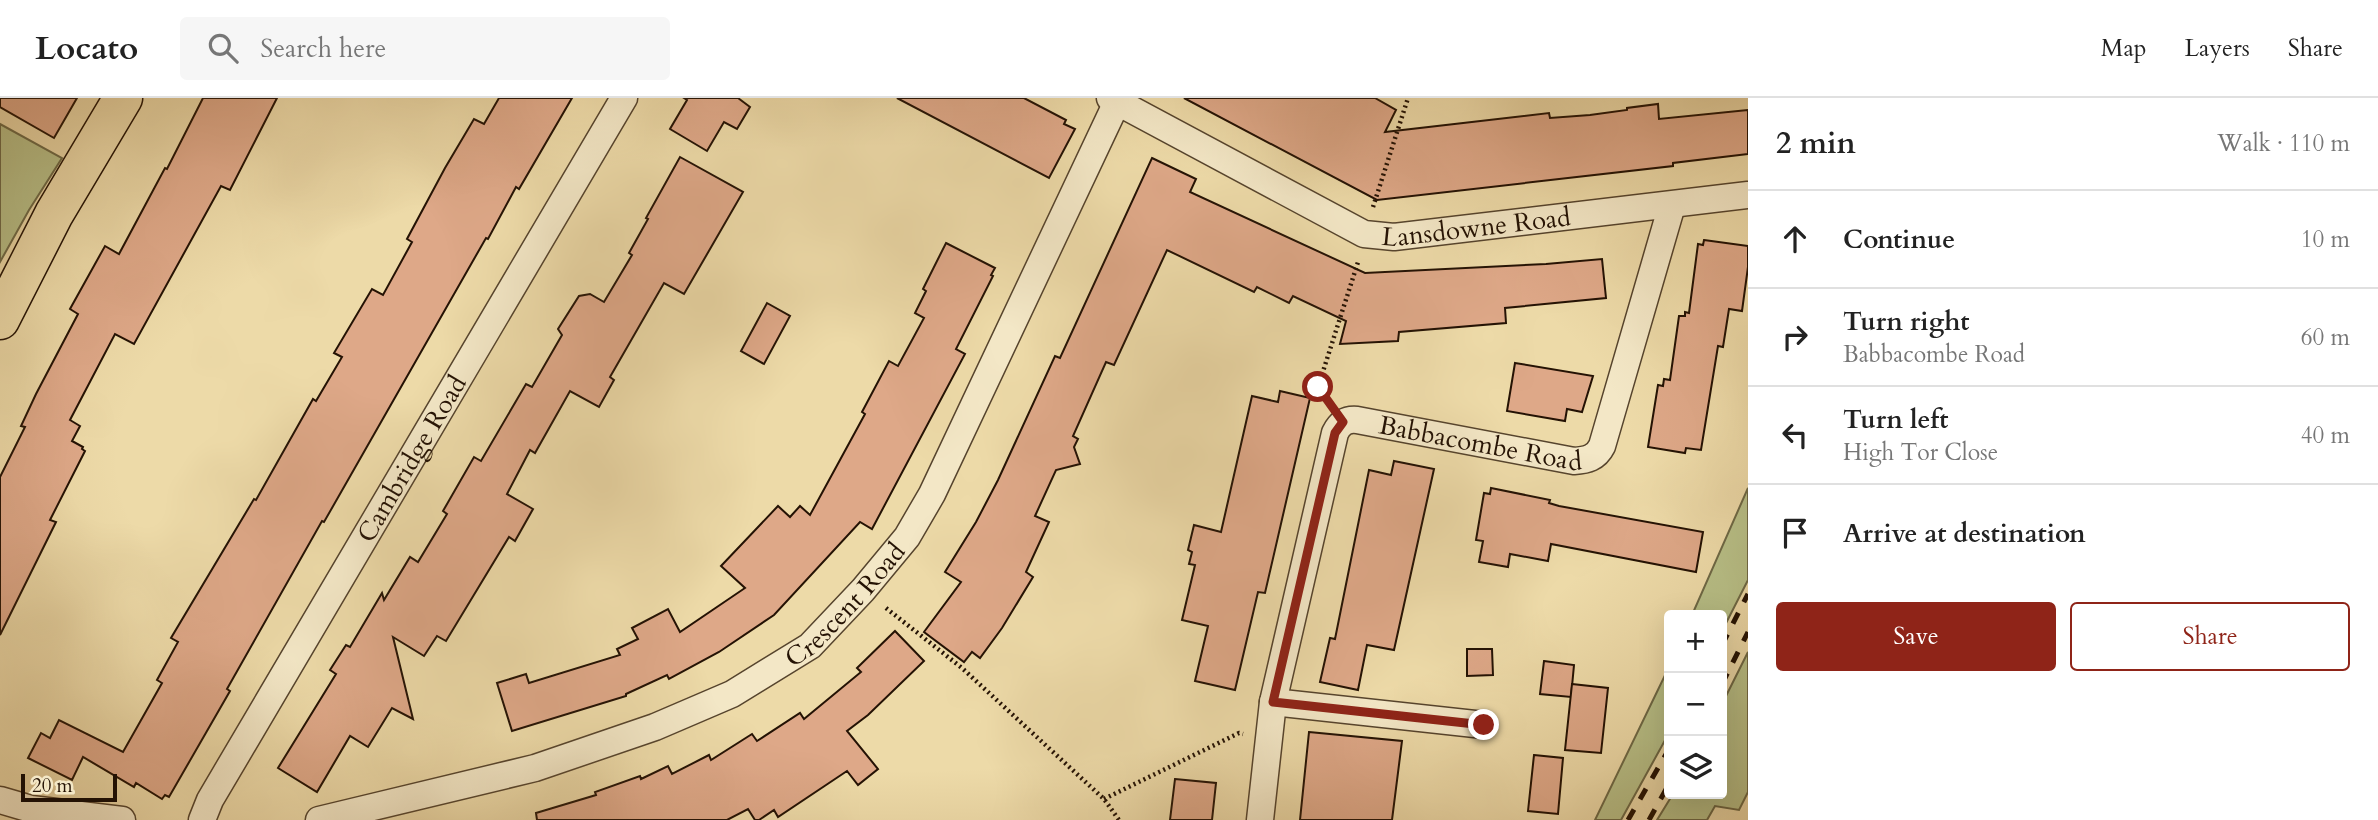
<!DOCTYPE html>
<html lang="en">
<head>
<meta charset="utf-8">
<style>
  body { margin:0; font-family:Cardo,serif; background:#f6f6f6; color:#222 }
  .controls { position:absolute; right:21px; bottom:21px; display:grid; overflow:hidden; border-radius:7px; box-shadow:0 7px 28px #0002 }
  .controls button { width:63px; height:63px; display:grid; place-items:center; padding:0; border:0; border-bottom:2px solid #e0e0e0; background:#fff; color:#222; font:35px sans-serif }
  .scale { position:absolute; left:21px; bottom:18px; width:96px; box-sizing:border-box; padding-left:7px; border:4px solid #241204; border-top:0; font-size:19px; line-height:24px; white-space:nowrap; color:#241204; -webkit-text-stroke:5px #f3e7c6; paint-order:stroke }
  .stop { position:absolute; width:21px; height:21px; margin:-16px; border:5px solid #8f2418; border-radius:50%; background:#fff }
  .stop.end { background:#8f2418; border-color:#fff; box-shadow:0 2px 7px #0008 }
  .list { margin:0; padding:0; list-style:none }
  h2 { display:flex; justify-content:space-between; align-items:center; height:91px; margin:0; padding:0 28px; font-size:30px }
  h2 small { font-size:23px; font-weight:400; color:#767676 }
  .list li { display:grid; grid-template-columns:46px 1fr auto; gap:21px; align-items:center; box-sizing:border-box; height:98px; padding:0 28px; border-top:2px solid #e0e0e0 }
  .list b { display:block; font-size:26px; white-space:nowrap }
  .list p { margin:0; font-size:23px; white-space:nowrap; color:#767676 }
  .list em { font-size:23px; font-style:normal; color:#767676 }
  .actions { display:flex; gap:14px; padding:21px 28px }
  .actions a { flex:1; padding:16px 0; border:2px solid #8f2418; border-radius:7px; text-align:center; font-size:24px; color:#8f2418 }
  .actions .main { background:#8f2418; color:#fff }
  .icon { flex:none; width:38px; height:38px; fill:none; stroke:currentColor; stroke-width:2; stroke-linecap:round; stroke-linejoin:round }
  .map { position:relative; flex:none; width:1748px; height:722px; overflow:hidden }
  header { display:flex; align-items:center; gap:42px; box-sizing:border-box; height:98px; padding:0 35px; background:#fff; border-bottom:2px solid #e0e0e0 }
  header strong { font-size:33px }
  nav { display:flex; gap:38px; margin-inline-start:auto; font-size:24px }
  .search { width:490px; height:63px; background:#f6f6f6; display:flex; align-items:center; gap:18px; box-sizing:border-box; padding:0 24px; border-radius:7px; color:#767676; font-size:26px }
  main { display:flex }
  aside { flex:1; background:#fff }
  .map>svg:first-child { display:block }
  .green { fill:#b8c088; stroke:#6e6946; stroke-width:2 }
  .building { fill:#dea888; stroke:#241204; stroke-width:2 }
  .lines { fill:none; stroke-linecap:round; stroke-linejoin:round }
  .street-casing { stroke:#56442d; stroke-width:29 }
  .primary-casing { stroke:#241204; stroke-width:41 }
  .path { stroke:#241204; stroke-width:4.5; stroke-dasharray:2 3.5; stroke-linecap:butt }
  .street { stroke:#f3e7c6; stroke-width:26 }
  .primary { stroke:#eddaa8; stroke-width:38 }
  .rail { stroke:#241204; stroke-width:5; stroke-dasharray:12 12; stroke-linecap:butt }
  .route { stroke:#8f2418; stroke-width:9 }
  .labels { text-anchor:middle; stroke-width:6; stroke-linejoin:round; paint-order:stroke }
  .street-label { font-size:26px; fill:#241204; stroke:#f3e7c6 }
</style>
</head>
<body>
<header>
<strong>Locato</strong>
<div class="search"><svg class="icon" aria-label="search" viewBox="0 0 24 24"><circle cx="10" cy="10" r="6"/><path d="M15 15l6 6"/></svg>Search here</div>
<nav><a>Map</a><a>Layers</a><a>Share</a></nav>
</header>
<main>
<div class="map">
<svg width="1748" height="722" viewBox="0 0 1748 722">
  <rect width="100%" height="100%" fill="#eddaa8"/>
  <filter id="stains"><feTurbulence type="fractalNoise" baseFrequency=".00286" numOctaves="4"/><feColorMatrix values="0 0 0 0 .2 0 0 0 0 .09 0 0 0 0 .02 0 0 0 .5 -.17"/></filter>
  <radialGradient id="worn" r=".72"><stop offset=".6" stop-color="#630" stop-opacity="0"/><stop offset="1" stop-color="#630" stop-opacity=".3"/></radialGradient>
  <!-- green -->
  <g class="green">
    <path d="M0 26 62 60 29 112 0 164Z"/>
    <path d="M1748 390V482L1722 533V517H1692Z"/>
    <path d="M1748 554V694L1739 712 1715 708 1707 722H1657L1673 696H1722V606Z"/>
    <path d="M1669 569V635L1621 722H1595Z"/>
  </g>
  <!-- building -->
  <g class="building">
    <path d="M0 0H77L54 40 0 9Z"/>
    <path d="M203 0H277L230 92 221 88 134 246 115 236 70 322 80 328 72 343 83 349 82 351 85 353 50 422 56 424 0 537V379L25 329 21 328 36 296 78 216 70 211 105 148 119 156 165 70 167 71Z"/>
    <path d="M499 0H572L519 91 516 89 488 141 486 140 324 424 322 423 227 591 230 593 169 699 165 697 162 701 136 685 134 689 83 659 72 682 28 660 41 635 50 640 59 622 123 654 162 585 157 582 178 544 171 540 254 401 256 402 313 301 316 303 342 259 334 255 372 191 383 197 412 144 407 141 445 70 474 21 484 26Z"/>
    <path d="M684 0H738L750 9 737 31 724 24 707 53 670 31 687 2Z"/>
    <path d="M897 0H1024L1066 22 1064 26 1075 31 1049 80Z"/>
    <path d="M1184 0H1375L1396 12 1385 34 1549 15 1550 20 1590 17 1627 12V10L1658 6 1659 21 1748 12V56L1673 65V68L1377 102Z"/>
    <path d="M680 59 743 94 684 196 664 185 610 279 614 282 599 309 570 293 535 355 530 352 507 396 533 411 515 443 509 439 446 543 437 538 424 558 393 539 413 621 392 610 368 649 350 638 317 694 278 670 336 576 330 572 346 547 350 549 382 495 384 502 410 459 418 464 447 416 443 413 474 359 481 363 526 286 532 289 562 237 558 231 579 198 590 196 604 204 632 157 629 155 648 121 646 120Z"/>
    <path d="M1152 60 1196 81 1190 94 1365 175 1546 166 1602 161 1606 200 1505 210 1506 225 1399 234 1398 243 1340 246 1346 223 1293 198 1289 205 1257 189 1254 194 1167 152 1114 267 1106 264 1073 338 1078 341 1074 349 1080 366 1056 372 1035 418 1049 424 1026 474 1033 479 1002 530 980 560 972 554 964 564 924 534 961 484 945 474 976 424 998 382 1055 258 1060 260Z"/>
    <path d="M1704 142 1748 148V169L1742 213 1729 211 1723 249 1718 248 1701 352 1686 350 1685 355 1648 349 1658 287 1663 288 1664 281 1670 282 1679 218H1685V214L1689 215 1698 146 1703 147Z"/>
    <path d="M946 145 995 170 991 177 993 178 956 251 965 256 872 431 860 424 774 517 719 554 669 581 667 577 626 596V598L512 633 497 585 526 576 529 585 620 557 617 551 638 541 632 530 668 511 680 534 745 490 721 468 778 408 790 419 800 408 810 417 865 316 862 314 889 263 898 268 924 220 915 215 926 193 923 191Z"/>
    <path d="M767 205 790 218 764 266 741 253Z"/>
    <path d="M1515 265 1593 278 1582 314 1567 311 1565 323 1507 313Z"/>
    <path d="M1280 293 1310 300 1265 495 1258 494 1235 592 1195 583 1208 528 1182 522 1195 467 1189 466 1192 454 1188 452 1194 427 1221 434 1252 298 1278 304Z"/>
    <path d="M1394 363 1434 371 1394 552 1367 547 1358 592 1320 584 1330 540 1335 541 1369 372 1391 377Z"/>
    <path d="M1491 390 1550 402 1549 405 1559 408 1703 434 1696 474 1551 446 1548 463 1510 456 1508 469 1479 464 1483 443 1476 442 1484 395 1490 396Z"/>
    <path d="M895 533 924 563 868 617 847 633 878 671 858 687 847 673 778 719 774 712 759 722H755L748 711 727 722H537L536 715 596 697 595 694 640 678 641 681 668 668 672 676 709 657 711 662 752 636 757 643 800 615 804 621 861 574 857 570Z"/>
    <path d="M1467 551H1492L1493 577 1467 578Z"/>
    <path d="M1544 563 1574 567 1571 599 1540 596Z"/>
    <path d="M1572 586 1608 590 1601 655 1565 652Z"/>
    <path d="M1309 634 1402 643 1392 722H1300Z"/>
    <path d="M1534 657 1563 660 1558 716 1528 713Z"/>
    <path d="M1175 681 1216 685 1212 722H1170Z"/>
  </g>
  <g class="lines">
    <defs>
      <g id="street">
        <path id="s1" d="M1110 0 1364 136 1394 139 1748 97"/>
        <path d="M1273 604 1484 627"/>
        <path d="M0 702 31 711 122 722"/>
        <path id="s2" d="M202 722 210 702 624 0"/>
        <path id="s3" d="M319 722 535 670 655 629 732 596 810 548 863 492 907 439 932 396 1117 4"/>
        <path id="s4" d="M1260 722 1273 604 1335 335C1340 325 1346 321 1357 322L1574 363C1587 362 1596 360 1602 348L1672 107"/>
      </g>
      <path id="primary" d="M0 222 54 116 123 0"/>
    </defs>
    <!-- street casing -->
    <use href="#street" class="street-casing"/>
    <!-- primary casing -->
    <use href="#primary" class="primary-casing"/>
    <!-- path -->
    <g class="path">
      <path d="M1373 109 1408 0"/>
      <path d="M1326 301 1318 289 1358 164"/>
      <path d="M886 510 962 570 1104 701 1119 722"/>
      <path d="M1104 701 1239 635 1243 636"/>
    </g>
    <!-- street -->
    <use href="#street" class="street"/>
    <!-- primary -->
    <use href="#primary" class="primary"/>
    <!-- rail -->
    <g class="rail">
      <path d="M1722 547 1748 496"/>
      <path d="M1722 586 1748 534"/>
      <path d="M1628 722 1669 651"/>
      <path d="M1649 722 1669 686"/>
    </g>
  </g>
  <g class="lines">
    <!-- route -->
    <path class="route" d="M1318 289 1343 324 1335 335 1273 604 1484 627"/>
  </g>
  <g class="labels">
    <!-- street labels -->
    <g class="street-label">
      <text dy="9" stroke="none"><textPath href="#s1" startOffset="401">Lansdowne Road</textPath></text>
      <text dy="9" stroke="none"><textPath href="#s4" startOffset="548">Babbacombe Road</textPath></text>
      <text dy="9" stroke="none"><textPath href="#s2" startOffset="418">Cambridge Road</textPath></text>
      <text dy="9" stroke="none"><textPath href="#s3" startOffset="578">Crescent Road</textPath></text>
    </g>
  </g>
  <rect width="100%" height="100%" filter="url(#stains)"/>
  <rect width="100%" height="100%" fill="url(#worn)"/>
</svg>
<div class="controls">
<button>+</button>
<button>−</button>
<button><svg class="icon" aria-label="layers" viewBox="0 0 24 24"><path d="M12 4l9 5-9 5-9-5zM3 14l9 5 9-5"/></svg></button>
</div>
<div class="scale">20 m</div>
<div class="stop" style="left:1318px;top:289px"></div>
<div class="stop end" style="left:1484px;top:627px"></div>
</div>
<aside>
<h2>2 min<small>Walk · 110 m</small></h2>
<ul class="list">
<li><svg class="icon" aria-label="ahead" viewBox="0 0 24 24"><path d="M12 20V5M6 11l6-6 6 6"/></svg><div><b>Continue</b></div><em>10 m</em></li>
<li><svg class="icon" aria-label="right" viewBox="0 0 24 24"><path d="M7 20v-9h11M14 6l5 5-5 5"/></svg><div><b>Turn right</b><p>Babbacombe Road</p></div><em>60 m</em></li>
<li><svg class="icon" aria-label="left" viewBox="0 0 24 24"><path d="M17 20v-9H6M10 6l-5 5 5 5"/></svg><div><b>Turn left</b><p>High Tor Close</p></div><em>40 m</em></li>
<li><svg class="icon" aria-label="arrive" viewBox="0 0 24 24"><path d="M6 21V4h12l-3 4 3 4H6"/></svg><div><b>Arrive at destination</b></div></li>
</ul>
<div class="actions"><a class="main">Save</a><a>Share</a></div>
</aside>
</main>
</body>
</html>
